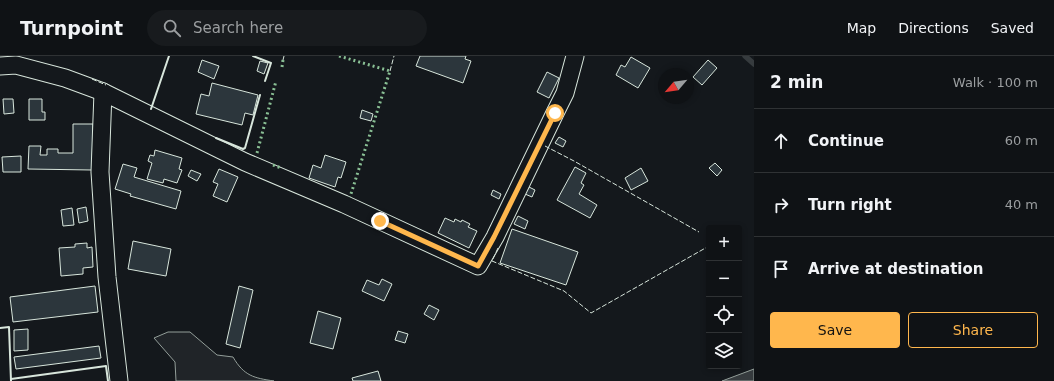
<!DOCTYPE html>
<html lang="en">
<head>
<meta charset="utf-8">
<style>
  body { margin:0; font-family:"DejaVu Sans",sans-serif; background:#181b1e; color:#f1f3f6 }
  .controls { position:absolute; right:12px; bottom:12px; display:grid; overflow:hidden; border-radius:4px; box-shadow:0 2px 6px #0003 }
  .controls button { width:36px; height:36px; display:grid; place-items:center; padding:0; border:0; border-bottom:1px solid #2f3234; background:#0f1215; color:#f1f3f6; font:20px sans-serif }
  .compass { position:absolute; left:658px; top:12px; width:36px; height:36px; border-radius:50%; background:#0f1215; box-shadow:0 2px 6px #0003; rotate:241deg }
  .stop { position:absolute; width:12px; height:12px; margin:-9px; border:3px solid #ffb74d; border-radius:50%; background:#fff }
  .stop.end { background:#ffb74d; border-color:#fff; box-shadow:0 1px 4px #0008 }
  .list { margin:0; padding:0; list-style:none }
  h2 { display:flex; justify-content:space-between; align-items:center; height:52px; margin:0; padding:0 16px; font-size:17px }
  h2 small { font-size:13px; font-weight:400; color:#9b9ea0 }
  .list li { display:grid; grid-template-columns:26px 1fr auto; gap:12px; align-items:center; box-sizing:border-box; height:64px; padding:0 16px; border-top:1px solid #2f3234 }
  .list b { display:block; font-size:15px; white-space:nowrap }
  .list em { font-size:13px; font-style:normal; color:#9b9ea0 }
  .actions { display:flex; gap:8px; padding:12px 16px }
  .actions a { flex:1; padding:9px 0; border:1px solid #ffb74d; border-radius:4px; text-align:center; font-size:14px; color:#ffb74d }
  .actions .main { background:#ffb74d; color:#111 }
  .icon { flex:none; width:22px; height:22px; fill:none; stroke:currentColor; stroke-width:2; stroke-linecap:round; stroke-linejoin:round }
  .map { position:relative; flex:none; width:754px; height:325px; overflow:hidden }
  header { display:flex; align-items:center; gap:24px; box-sizing:border-box; height:56px; padding:0 20px; background:#0f1215; border-bottom:1px solid #2f3234 }
  header strong { font-size:19px }
  nav { display:flex; gap:22px; margin-inline-start:auto; font-size:14px }
  .search { width:280px; height:36px; background:#181b1e; display:flex; align-items:center; gap:10px; box-sizing:border-box; padding:0 14px; border-radius:22px; color:#9b9ea0; font-size:15px }
  main { display:flex }
  aside { flex:1; background:#0f1215 }
  .map>svg:first-child { display:block }
  .green { fill:#202428; stroke:#939e99 }
  .water { fill:#363b3e; stroke:#939e99 }
  .lines { fill:none; stroke-linecap:round; stroke-linejoin:round }
  .stream { stroke:#363b3e; stroke-width:5.5 }
  .building { fill:#2c363c; stroke:#d8e6dc }
  .street-casing { stroke:#d8e6dc; stroke-width:19 }
  .street { stroke:#14181c; stroke-width:17 }
  .hedge { stroke:#8ac095; stroke-width:3; stroke-dasharray:2 3; stroke-linecap:butt }
  .fence { stroke:#d8e6dc; stroke-width:1; stroke-dasharray:5 2; stroke-linecap:butt }
  .wall { stroke:#d8e6dc; stroke-width:2 }
  .route { stroke:#ffb74d; stroke-width:5 }
</style>
</head>
<body>
<header>
<strong>Turnpoint</strong>
<div class="search"><svg class="icon" aria-label="search" viewBox="0 0 24 24"><circle cx="10" cy="10" r="6"/><path d="M15 15l6 6"/></svg>Search here</div>
<nav><a>Map</a><a>Directions</a><a>Saved</a></nav>
</header>
<main>
<div class="map">
<svg width="754" height="325" viewBox="0 0 754 325">
  <rect width="100%" height="100%" fill="#14181c"/>
  <!-- green -->
  <path class="green" d="M168 276H190L217 299 233 301C244 320 254 322 274 325H176L175 306 154 282Z"/>
  <!-- water -->
  <path class="water" d="M754 313V325H722Z"/>
  <g class="lines">
    <!-- stream -->
    <path class="stream" d="M745 0 754 8"/>
  </g>
  <!-- building -->
  <g class="building">
    <path d="M420 0H466L465 3 471 5 463 27 416 10Z"/>
    <path d="M631 1 650 12 638 32 616 19 621 9 625 11Z"/>
    <path d="M202 4 219 10 214 23 198 16Z"/>
    <path d="M708 4 717 12 702 29 693 21Z"/>
    <path d="M260 5 268 7 264 18 257 15Z"/>
    <path d="M547 16 559 22 549 42 537 36Z"/>
    <path d="M212 27 258 39 253 59 245 57 242 69 196 58 201 38 209 40Z"/>
    <path d="M3 43H13L14 57 4 58Z"/>
    <path d="M29 43H42V56H45V64H29Z"/>
    <path d="M362 54 373 58 371 65 360 62Z"/>
    <path d="M73 68H93L92 114 28 113 29 90H41L40 99H47V93H58V97H73Z"/>
    <path d="M559 81 566 85 563 91 555 87Z"/>
    <path d="M155 94 182 102 179 113 182 114 177 127 164 123 163 127 147 123 152 107 148 105 150 99 154 100Z"/>
    <path d="M325 99 346 106 341 122 338 121 335 131 309 122 313 109 321 112Z"/>
    <path d="M21 100V116H3L2 101Z"/>
    <path d="M715 107 722 114 717 120 709 112Z"/>
    <path d="M123 108 137 112 134 121 181 135 176 153 130 140 131 138 115 133Z"/>
    <path d="M575 111 586 117 581 127 584 129 579 138 597 149 590 162 557 144Z"/>
    <path d="M641 112 648 125 631 134 625 122Z"/>
    <path d="M219 113 238 121 227 146 213 140 218 128 213 126Z"/>
    <path d="M191 114 201 118 197 125 188 120Z"/>
    <path d="M529 131 535 134 532 141 525 138Z"/>
    <path d="M493 134 501 138 499 143 491 139Z"/>
    <path d="M86 151 88 165 79 167 77 153Z"/>
    <path d="M72 152 74 169 63 170 61 154Z"/>
    <path d="M518 160 528 165 525 173 514 168Z"/>
    <path d="M445 162 454 166 455 163 461 166 462 164 470 168 468 171 477 175 469 192 438 177Z"/>
    <path d="M512 173 578 196 566 229 500 207Z"/>
    <path d="M133 185 171 193 166 220 128 213Z"/>
    <path d="M87 187V192L92 191 93 211 83 212V218L61 220 59 192 75 191V188Z"/>
    <path d="M382 223 392 228 384 245 362 235 367 224 379 229Z"/>
    <path d="M95 230 98 256 13 266 10 241Z"/>
    <path d="M239 230 253 234 240 292 226 288Z"/>
    <path d="M429 249 439 254 434 264 424 258Z"/>
    <path d="M318 255 341 262 333 293 310 287Z"/>
    <path d="M28 273V294L14 295V274Z"/>
    <path d="M398 275 408 278 405 287 395 284Z"/>
    <path d="M99 290 101 302 16 313 14 301Z"/>
    <path d="M378 315 381 325H353L352 322Z"/>
  </g>
  <g class="lines">
    <defs>
      <g id="street">
        <path d="M0 10 16 9 65 22 103 36"/>
        <path d="M119 325 107 221 100 116 103 36 245 106 344 148 478 210 495 181 555 57 565 37 575 0"/>
      </g>
    </defs>
    <!-- street casing -->
    <use href="#street" class="street-casing"/>
    <!-- street -->
    <use href="#street" class="street"/>
    <!-- hedge -->
    <g class="hedge">
      <path d="M339 0 390 15 350 141"/>
      <path d="M282 11 283 4"/>
      <path d="M257 97 276 25"/>
      <path d="M273 109 281 112"/>
    </g>
    <!-- fence -->
    <g class="fence">
      <path d="M283 4 284 0"/>
      <path d="M390 15 394 0"/>
      <path d="M92 23 106 29"/>
      <path d="M545 90 574 105 699 176"/>
      <path d="M498 192 492 205 564 235 591 257 709 190"/>
    </g>
    <!-- wall -->
    <g class="wall">
      <path d="M253 0 271 7 265 25"/>
      <path d="M151 53 169 0"/>
      <path d="M216 82 243 93 245 92 260 39"/>
      <path d="M0 272 9 271 11 325"/>
      <path d="M11 323 106 310 108 325"/>
    </g>
  </g>
  <g class="lines">
    <!-- route -->
    <path class="route" d="M380 165 478 210 494 181 555 57"/>
  </g>
</svg>
<div class="controls">
<button>+</button>
<button>−</button>
<button><svg class="icon" aria-label="locate" viewBox="0 0 24 24"><circle cx="12" cy="12" r="6"/><path d="M12 2v4M12 18v4M2 12h4M18 12h4"/></svg></button>
<button><svg class="icon" aria-label="layers" viewBox="0 0 24 24"><path d="M12 4l9 5-9 5-9-5zM3 14l9 5 9-5"/></svg></button>
</div>
<svg class="compass" viewBox="-18 -18 36 36"><path d="M0-13l5 13h-10z" fill="#e53935"/><path d="M0 13l5-13h-10z" fill="#9b9ea0"/></svg>
<div class="stop" style="left:555px;top:57px"></div>
<div class="stop end" style="left:380px;top:165px"></div>
</div>
<aside>
<h2>2 min<small>Walk · 100 m</small></h2>
<ul class="list">
<li><svg class="icon" aria-label="ahead" viewBox="0 0 24 24"><path d="M12 20V5M6 11l6-6 6 6"/></svg><div><b>Continue</b></div><em>60 m</em></li>
<li><svg class="icon" aria-label="right" viewBox="0 0 24 24"><path d="M7 20v-9h11M14 6l5 5-5 5"/></svg><div><b>Turn right</b></div><em>40 m</em></li>
<li><svg class="icon" aria-label="arrive" viewBox="0 0 24 24"><path d="M6 21V4h12l-3 4 3 4H6"/></svg><div><b>Arrive at destination</b></div></li>
</ul>
<div class="actions"><a class="main">Save</a><a>Share</a></div>
</aside>
</main>
</body>
</html>
